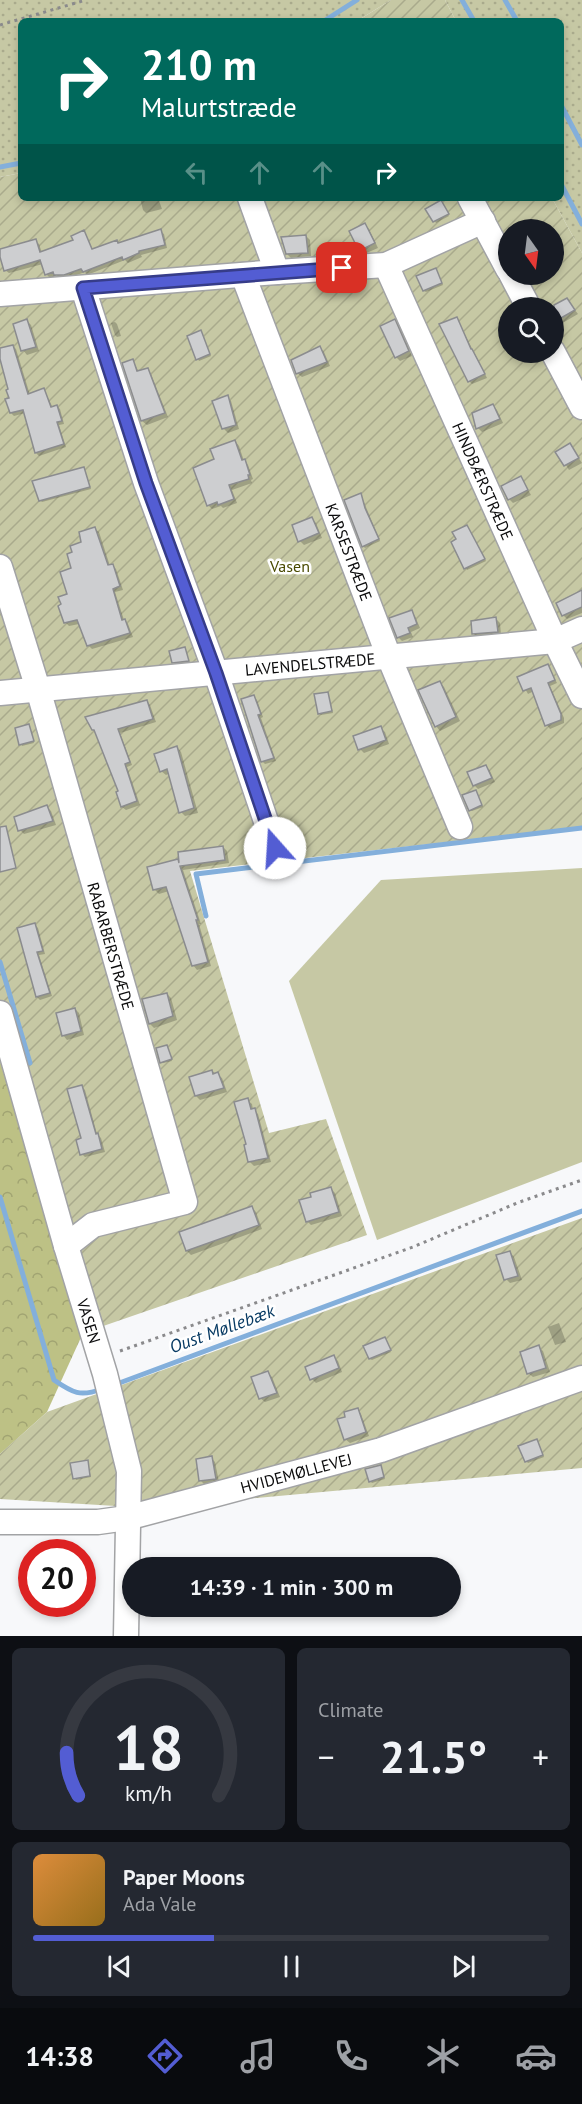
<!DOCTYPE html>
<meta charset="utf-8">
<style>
:root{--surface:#171b24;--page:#242831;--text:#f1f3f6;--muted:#9ea1a6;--line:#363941;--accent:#535dd3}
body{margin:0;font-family:"PT Sans",sans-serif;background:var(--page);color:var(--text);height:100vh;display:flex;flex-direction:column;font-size:22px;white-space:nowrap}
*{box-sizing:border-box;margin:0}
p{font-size:20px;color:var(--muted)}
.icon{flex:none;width:33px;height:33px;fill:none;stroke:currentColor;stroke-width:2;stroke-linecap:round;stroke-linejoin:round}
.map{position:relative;height:1636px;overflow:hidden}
.sheet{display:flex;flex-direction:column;gap:12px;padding:12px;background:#0d0f14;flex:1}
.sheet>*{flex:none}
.hud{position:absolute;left:18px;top:18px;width:546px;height:183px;border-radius:9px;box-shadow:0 3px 9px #0003;background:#00695c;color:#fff;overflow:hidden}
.needle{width:39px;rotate:166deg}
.tools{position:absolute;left:498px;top:219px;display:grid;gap:12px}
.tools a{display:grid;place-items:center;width:66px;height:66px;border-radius:50%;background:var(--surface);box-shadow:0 3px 9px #0003;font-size:30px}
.speed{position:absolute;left:18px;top:1539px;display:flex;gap:12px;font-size:30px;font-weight:700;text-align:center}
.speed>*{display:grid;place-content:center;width:78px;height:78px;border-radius:50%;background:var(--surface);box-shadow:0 3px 9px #0003;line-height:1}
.speed .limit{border:9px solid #d22;background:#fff;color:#111}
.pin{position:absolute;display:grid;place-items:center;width:51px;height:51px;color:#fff;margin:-26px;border-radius:12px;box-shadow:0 3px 9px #0006}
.me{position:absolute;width:66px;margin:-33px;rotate:341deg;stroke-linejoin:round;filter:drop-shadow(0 0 4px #0008)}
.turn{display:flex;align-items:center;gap:21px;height:126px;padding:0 24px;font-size:27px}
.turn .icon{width:78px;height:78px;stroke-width:2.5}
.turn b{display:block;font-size:42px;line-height:51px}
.lanes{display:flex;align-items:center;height:57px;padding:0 24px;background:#0003;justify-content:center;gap:30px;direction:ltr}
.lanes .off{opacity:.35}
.big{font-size:45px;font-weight:800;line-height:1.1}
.sheet .card{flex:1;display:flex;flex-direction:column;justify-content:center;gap:9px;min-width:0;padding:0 21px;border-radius:9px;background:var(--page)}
.sheet .dial{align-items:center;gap:0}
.dial svg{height:156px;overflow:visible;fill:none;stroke:var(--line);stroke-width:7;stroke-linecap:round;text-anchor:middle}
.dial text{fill:var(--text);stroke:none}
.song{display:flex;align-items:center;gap:18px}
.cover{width:72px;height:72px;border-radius:9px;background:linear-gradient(135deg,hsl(30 70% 55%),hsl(40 70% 35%))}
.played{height:6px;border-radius:3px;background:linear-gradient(90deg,var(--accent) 35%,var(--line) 35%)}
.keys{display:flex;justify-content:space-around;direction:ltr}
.heat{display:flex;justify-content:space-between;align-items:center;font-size:33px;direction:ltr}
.sheet .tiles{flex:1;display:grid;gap:12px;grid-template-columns:1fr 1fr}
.card:last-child{grid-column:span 2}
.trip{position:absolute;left:122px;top:1557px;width:339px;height:60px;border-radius:30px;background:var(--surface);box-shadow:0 3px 9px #0003;font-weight:800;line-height:60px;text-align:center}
.tabs{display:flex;height:96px;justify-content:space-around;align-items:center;background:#090b0e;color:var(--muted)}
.tabs .icon{width:42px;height:42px}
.tabs .active{color:var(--accent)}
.tabs b{font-size:27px;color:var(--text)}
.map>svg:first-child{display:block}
</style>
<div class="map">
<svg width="582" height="1636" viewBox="0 0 582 1636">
<defs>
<pattern id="grass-dots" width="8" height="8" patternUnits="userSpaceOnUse" patternTransform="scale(1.5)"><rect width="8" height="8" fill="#c6c8a4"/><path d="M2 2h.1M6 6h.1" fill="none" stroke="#a9aa8c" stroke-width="1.8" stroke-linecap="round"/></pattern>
<pattern id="forest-crowns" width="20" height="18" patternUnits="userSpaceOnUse" patternTransform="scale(1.5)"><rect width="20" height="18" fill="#bdc185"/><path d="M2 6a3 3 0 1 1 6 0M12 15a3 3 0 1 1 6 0" fill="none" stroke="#a1a472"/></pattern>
<pattern id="garden-furrows" width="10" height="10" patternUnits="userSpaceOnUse" patternTransform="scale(1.5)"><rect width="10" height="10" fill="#c6c8a4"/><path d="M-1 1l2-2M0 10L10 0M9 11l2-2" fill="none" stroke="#a9aa8c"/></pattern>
</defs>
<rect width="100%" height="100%" fill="#f7f8fa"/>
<g fill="url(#grass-dots)">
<polygon points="0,0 391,0 357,21 21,21 21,173 0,177"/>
<polygon points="445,0 582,0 582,253 552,198 561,198 561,21 456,21"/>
</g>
<polygon fill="url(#forest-crowns)" points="0,1061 83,1333 47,1412 0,1454"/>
<polygon fill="#c6c8a4" points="582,868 582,1162 377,1240 289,981 381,880"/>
<g fill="url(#garden-furrows)" fill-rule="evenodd">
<polygon points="391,0 445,0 456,21 357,21"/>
<path d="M21 173V198H552L582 253V827L190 871 269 1133 326 1119 367 1235 83 1333 0 1061V177ZM508 230H554V274H508ZM508 308H554V352H508Z"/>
<polygon points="582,1218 582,1468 149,1508 0,1499 0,1454 47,1412"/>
</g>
<g fill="#0003">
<polygon points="140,198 158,198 162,209 146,213 143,210"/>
<polygon points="442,203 449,216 436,223 427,209"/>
<polygon points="365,225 369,229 378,248 364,254 360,250"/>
<polygon points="160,231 164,234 167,248 141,255 142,257 128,263 125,260 87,275 85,272 68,278 59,278 57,275 50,278 46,274 43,264 9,273 5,270 0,251 35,241 39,244 42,253 75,241 84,232 93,250 119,244"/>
<polygon points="306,236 310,240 311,256 291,258 287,254"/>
<polygon points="437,271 443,285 426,292 424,291"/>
<polygon points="567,300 578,314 559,325 554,319 553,308"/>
<polygon points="457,319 487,378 472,384 469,381"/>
<polygon points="27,321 31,325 39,351 27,355 23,350"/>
<polygon points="394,321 399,325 412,356 400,361 396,357"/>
<polygon points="115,322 117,324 121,336 117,337 115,335 111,323"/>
<polygon points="201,332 211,356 199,361 198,359"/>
<polygon points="13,346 16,349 30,395 44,390 53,408 57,406 60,409 64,424 59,425 66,447 39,456 36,453 25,413 14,416 11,413 10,390 0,350"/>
<polygon points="320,348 324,352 330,366 302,377 297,373"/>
<polygon points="133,361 139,372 147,369 151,374 168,417 147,425 142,421 124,364"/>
<polygon points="227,397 231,401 239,429 228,433 224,429 214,402"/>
<polygon points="493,406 497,410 503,423 482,432 478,428"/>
<polygon points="235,441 239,446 244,461 248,465 253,479 251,480 252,483 232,490 237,503 223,508 221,506 212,509 208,505 216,460"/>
<polygon points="570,445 582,463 569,470 558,452"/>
<polygon points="84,468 91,489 42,502 40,500"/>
<polygon points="521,478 531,495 513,503 509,499"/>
<polygon points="361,495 380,541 365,548 363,546"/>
<polygon points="312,519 316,523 322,538 304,545 300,541"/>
<polygon points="467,526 486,561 467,570 458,540"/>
<polygon points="95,529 99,532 110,566 112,565 116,569 123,590 115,592 124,620 128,624 133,637 92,649 88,645 79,624 69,626 65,622 73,569 83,543"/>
<polygon points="582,596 582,613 567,619 563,615"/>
<polygon points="411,612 415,616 420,628 411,632 413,637 402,641 398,637"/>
<polygon points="496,619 500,623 501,635 478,638 474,634"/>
<polygon points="185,648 189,662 175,664 173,662"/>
<polygon points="548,666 557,683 550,686 564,718 564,723 550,729 547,725 534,691 528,694 519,678"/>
<polygon points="440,683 444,687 460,721 440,731 436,726"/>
<polygon points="328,693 333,713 321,715 319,713"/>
<polygon points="254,697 257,700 263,717 261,718 276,761 265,764 262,761"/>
<polygon points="147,701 150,705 156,722 120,733 132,765 127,767 140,805 126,810 122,807 118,793 120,792 97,733 93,730"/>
<polygon points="29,726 34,743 22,746 21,744"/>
<polygon points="380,728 385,732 389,744 364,753 360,749"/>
<polygon points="177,747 181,752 198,813 185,816 181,812 170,773 166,775 161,771"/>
<polygon points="486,766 490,771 495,782 478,789 474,785"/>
<polygon points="476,791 483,807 472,811 470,810"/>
<polygon points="47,807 51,811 56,825 24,834 20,830"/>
<polygon points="223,847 227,851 229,863 183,870 201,924 199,924 211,966 197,970 193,965 169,891 159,894 155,890 178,860 181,864"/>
<polygon points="34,924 38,928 45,954 39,955 52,996 40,1000 37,997"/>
<polygon points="167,994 171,998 177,1020 154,1028 150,1024 144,1000"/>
<polygon points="75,1009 79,1013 84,1035 67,1040 63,1035"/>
<polygon points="167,1046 172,1061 163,1063 161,1062"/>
<polygon points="212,1071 222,1078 227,1092 200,1100 196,1096 191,1078"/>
<polygon points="81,1086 85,1090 97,1134 101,1138 105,1152 85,1157 82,1154"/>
<polygon points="247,1100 252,1104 253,1110 258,1114 271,1162 254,1166 249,1161"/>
<polygon points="331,1189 335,1193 342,1216 311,1225 307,1221 313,1198"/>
<polygon points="252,1208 256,1212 262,1229 191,1255 187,1251"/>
<polygon points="510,1252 514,1257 522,1280 510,1283 506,1279"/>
<polygon points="559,1323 566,1342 555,1345 548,1327"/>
<polygon points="385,1338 391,1352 372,1360 370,1359"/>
<polygon points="538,1347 543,1351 550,1372 533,1377 528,1373"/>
<polygon points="333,1356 338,1361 342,1372 316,1383 312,1379"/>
<polygon points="268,1373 272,1377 280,1397 265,1402 260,1398"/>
<polygon points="357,1409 361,1414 369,1436 350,1443 345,1439 347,1418"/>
<polygon points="538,1442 544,1457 528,1463 526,1461"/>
<polygon points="211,1458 215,1462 219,1482 205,1485 201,1481"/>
<polygon points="87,1461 91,1477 76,1480 75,1478"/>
<polygon points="380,1467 385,1479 372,1483 370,1481"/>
</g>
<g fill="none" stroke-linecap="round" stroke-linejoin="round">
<g stroke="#83afdb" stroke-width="5">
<polyline points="462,0 474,21"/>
<polyline points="505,0 517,21"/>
<polyline points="324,21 357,0"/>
<polyline points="561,105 582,145"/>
<polyline points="0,167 21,163"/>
<polyline points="561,184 582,224"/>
<polyline points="206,916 196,874 582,828"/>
<polyline points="0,962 30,1063"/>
<path d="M0 1197 54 1380C73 1393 80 1397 102 1389"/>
<polyline points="114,1385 582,1211"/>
</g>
</g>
<g fill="#cdced0" stroke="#8b8c8e" stroke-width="1.5">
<polygon points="441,200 449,214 433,222 425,209"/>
<polygon points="365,223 375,243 359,251 349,231"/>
<polygon points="161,229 165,245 139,251 139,253 123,260 122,257 83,272 81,269 64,275 54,275 53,272 45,275 40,260 4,271 0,257 0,249 36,239 40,252 73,240 71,236 84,230 92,249 117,240 118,243"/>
<polygon points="306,235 308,253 286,254 281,237"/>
<polygon points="436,268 442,283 423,291 416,276"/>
<polygon points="567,298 575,310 554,322 554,305"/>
<polygon points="457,317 471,349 472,349 485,374 468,382 439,324"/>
<polygon points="27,319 36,347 21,351 13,324"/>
<polygon points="395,319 409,351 395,358 380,326"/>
<polygon points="201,330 210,354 196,360 187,336"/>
<polygon points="13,345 28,394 44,388 51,407 57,405 62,421 57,422 64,444 35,453 23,410 10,413 5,399 9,398 6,390 8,389 0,359 0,348"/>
<polygon points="320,346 327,362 296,374 291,360"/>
<polygon points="133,359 137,371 148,368 165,413 141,421 122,363"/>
<polygon points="228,395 236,425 222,429 212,401"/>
<polygon points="493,404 500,419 476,429 472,413"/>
<polygon points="235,440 242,460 245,459 250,475 248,475 249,479 229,485 234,499 218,505 217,502 207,506 193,468 214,459 210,449"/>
<polygon points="570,443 579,458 564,466 555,452"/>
<polygon points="84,467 90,487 39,501 32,481"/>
<polygon points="521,476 528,490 508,500 501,486"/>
<polygon points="361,493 365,508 379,539 362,547 344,500"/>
<polygon points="312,517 319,533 298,542 292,525"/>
<polygon points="467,525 485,559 464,569 451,542 456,539 452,532"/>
<polygon points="95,527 108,565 113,564 120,586 113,589 122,620 125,619 130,633 87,646 77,620 64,623 58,606 61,604 58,597 67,594 60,572 71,568 67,554 72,552 70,546 81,542 79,532"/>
<polygon points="582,590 582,607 562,616 556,603"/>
<polygon points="412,610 417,624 408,628 410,633 397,638 389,618"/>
<polygon points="496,617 498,632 472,634 471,621"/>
<polygon points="185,647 189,661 172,663 169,651"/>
<polygon points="548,664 555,680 548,683 561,714 561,720 545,726 531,688 523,691 517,677"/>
<polygon points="440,681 456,717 435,727 418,690"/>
<polygon points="328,692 332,711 318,714 314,694"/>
<polygon points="254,695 261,714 258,715 274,758 261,762 241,699"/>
<polygon points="147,700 153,719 118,729 130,762 125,764 137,801 121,807 116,792 118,791 94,730 92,730 85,717"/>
<polygon points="29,724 34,741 19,745 15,728"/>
<polygon points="381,726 386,740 358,750 353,736"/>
<polygon points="177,746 194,808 179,813 167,769 160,772 154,754"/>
<polygon points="486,765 492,778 473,786 467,772"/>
<polygon points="476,790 482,805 469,811 462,795"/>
<polygon points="47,805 53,821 18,831 14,817"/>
<polygon points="6,826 16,868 0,872 0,827"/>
<polygon points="223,846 225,860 180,866 198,920 196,920 208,962 192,966 166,887 153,890 147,867 178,859 179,863 178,852"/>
<polygon points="35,923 43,951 37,952 50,993 36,997 17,928"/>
<polygon points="167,993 173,1016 149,1024 142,999"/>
<polygon points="75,1008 81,1031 62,1036 56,1013"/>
<polygon points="167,1045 172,1059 160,1063 156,1048"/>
<polygon points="212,1070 213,1074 218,1072 224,1088 195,1096 189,1077"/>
<polygon points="82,1085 96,1134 98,1133 102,1149 80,1155 76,1140 81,1138 67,1089"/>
<polygon points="248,1098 251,1109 255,1108 268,1158 248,1162 244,1145 246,1144 234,1102"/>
<polygon points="331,1187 339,1212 306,1222 299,1200 311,1197 310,1193"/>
<polygon points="252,1206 259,1225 186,1251 179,1232"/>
<polygon points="510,1251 518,1276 504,1280 496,1255"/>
<polygon points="385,1337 391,1350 369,1359 363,1346"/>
<polygon points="539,1345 546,1368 527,1374 520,1352"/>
<polygon points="334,1355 339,1368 310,1380 305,1367"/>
<polygon points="268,1371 277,1393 259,1399 251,1377"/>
<polygon points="358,1408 366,1432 344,1440 337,1419 345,1417 344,1412"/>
<polygon points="537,1439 543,1455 525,1462 518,1446"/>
<polygon points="212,1456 216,1479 199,1481 196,1459"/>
<polygon points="88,1460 90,1476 73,1479 70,1463"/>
<polygon points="381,1465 384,1477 369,1482 365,1469"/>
</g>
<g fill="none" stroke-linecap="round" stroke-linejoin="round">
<g stroke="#a2a3a5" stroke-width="27">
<g id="minor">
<polyline points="250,198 277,272"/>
<polyline points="470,198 508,269"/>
<polyline points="386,265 555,641 582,696"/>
<polyline points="511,274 529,308"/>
<polyline points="243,275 389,657 460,827"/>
<polyline points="83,288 146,483 216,673 275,848"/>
<polyline points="0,294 277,272 386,265 483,221"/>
<polyline points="553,352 582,407"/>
<polyline points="0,567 38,689 185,1202 93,1225 66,1246"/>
<polyline points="0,693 555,641 582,629"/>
<polyline points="0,1013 66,1246 105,1374 129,1471 126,1636"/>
<polyline points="0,1522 98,1522 127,1518 381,1450 582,1378"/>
</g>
</g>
<g stroke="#8a8a8c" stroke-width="3" stroke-dasharray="3 4.5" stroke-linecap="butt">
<polyline points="0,25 86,0"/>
<polyline points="120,1351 413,1247 517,1203 582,1180"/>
</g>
<use href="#minor" stroke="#fff" stroke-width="24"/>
</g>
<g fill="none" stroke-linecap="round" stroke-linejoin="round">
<g stroke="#363c89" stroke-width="15">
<polyline id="route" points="275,848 216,673 146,483 83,288 342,268"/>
</g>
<use href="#route" stroke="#535dd3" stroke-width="10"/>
</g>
<g text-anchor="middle" stroke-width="5" stroke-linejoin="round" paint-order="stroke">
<g font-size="16" fill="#0b0b0c" stroke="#fff">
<text transform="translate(483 481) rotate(66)" y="6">HINDBÆRSTRÆDE</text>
<text transform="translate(349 552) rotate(69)" y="6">KARSESTRÆDE</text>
<text transform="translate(310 664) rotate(-5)" y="6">LAVENDELSTRÆDE</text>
<text transform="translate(111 946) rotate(74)" y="6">RABARBERSTRÆDE</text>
<text transform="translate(89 1321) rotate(73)" y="6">VASEN</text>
<text transform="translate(296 1473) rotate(-15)" y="6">HVIDEMØLLEVEJ</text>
</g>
<g font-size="16" fill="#494a00" stroke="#fff">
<text x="290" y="572">Vasen</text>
</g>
<g font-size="18" font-style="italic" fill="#073a63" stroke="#fff">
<text transform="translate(222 1329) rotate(-20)" y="6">Oust Møllebæk</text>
</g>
</g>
</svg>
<div class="tools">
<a><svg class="needle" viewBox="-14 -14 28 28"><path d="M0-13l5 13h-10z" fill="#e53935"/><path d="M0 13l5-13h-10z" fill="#9ea1a6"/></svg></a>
<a><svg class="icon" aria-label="search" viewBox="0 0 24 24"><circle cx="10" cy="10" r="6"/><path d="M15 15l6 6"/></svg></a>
</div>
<div class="speed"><div class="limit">20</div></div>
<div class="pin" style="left:342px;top:268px;background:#d93025"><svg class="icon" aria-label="arrive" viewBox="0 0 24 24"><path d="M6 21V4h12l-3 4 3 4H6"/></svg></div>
<svg class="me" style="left:275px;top:848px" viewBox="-20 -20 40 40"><circle r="19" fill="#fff"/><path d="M0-13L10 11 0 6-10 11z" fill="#535dd3"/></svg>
<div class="trip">14:39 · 1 min · 300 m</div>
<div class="hud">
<div class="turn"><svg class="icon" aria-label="right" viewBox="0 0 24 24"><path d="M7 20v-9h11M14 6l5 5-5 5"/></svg><div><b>210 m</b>Malurtstræde</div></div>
<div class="lanes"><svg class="icon off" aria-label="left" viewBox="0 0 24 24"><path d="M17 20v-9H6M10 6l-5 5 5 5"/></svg><svg class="icon off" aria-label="ahead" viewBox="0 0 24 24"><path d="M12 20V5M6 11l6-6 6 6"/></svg><svg class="icon off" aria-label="ahead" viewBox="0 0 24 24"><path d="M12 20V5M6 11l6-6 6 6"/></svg><svg class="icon" aria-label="right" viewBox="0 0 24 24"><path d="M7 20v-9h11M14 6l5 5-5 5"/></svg></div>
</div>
</div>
<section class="sheet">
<div class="tiles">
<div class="card dial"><svg viewBox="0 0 100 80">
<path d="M14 69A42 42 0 1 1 86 69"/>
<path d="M14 69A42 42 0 0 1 8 47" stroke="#535dd3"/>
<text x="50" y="56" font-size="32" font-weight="700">18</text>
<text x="50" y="72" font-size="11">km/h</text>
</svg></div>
<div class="card"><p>Climate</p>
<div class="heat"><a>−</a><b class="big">21.5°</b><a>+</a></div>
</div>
<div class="card">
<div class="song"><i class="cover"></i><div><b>Paper Moons</b><p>Ada Vale</p></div></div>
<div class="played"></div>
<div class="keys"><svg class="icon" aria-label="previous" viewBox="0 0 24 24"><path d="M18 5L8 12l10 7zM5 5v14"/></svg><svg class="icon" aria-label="pause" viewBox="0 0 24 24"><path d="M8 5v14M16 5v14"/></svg><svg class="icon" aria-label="next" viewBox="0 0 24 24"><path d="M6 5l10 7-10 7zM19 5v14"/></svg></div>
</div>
</div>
</section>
<nav class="tabs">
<b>14:38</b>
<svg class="icon active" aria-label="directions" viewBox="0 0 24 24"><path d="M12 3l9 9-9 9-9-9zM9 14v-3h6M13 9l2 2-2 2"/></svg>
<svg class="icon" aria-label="music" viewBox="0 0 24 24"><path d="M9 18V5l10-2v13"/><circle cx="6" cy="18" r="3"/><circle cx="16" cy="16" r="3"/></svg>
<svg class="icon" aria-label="phone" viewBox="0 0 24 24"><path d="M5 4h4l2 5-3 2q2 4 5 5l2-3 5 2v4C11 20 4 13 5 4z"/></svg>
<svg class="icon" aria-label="climate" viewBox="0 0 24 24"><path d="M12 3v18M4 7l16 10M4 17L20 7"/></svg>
<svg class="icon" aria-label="car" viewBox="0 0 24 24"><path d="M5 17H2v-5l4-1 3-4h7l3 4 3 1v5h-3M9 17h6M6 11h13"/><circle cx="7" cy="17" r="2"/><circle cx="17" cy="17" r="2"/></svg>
</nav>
